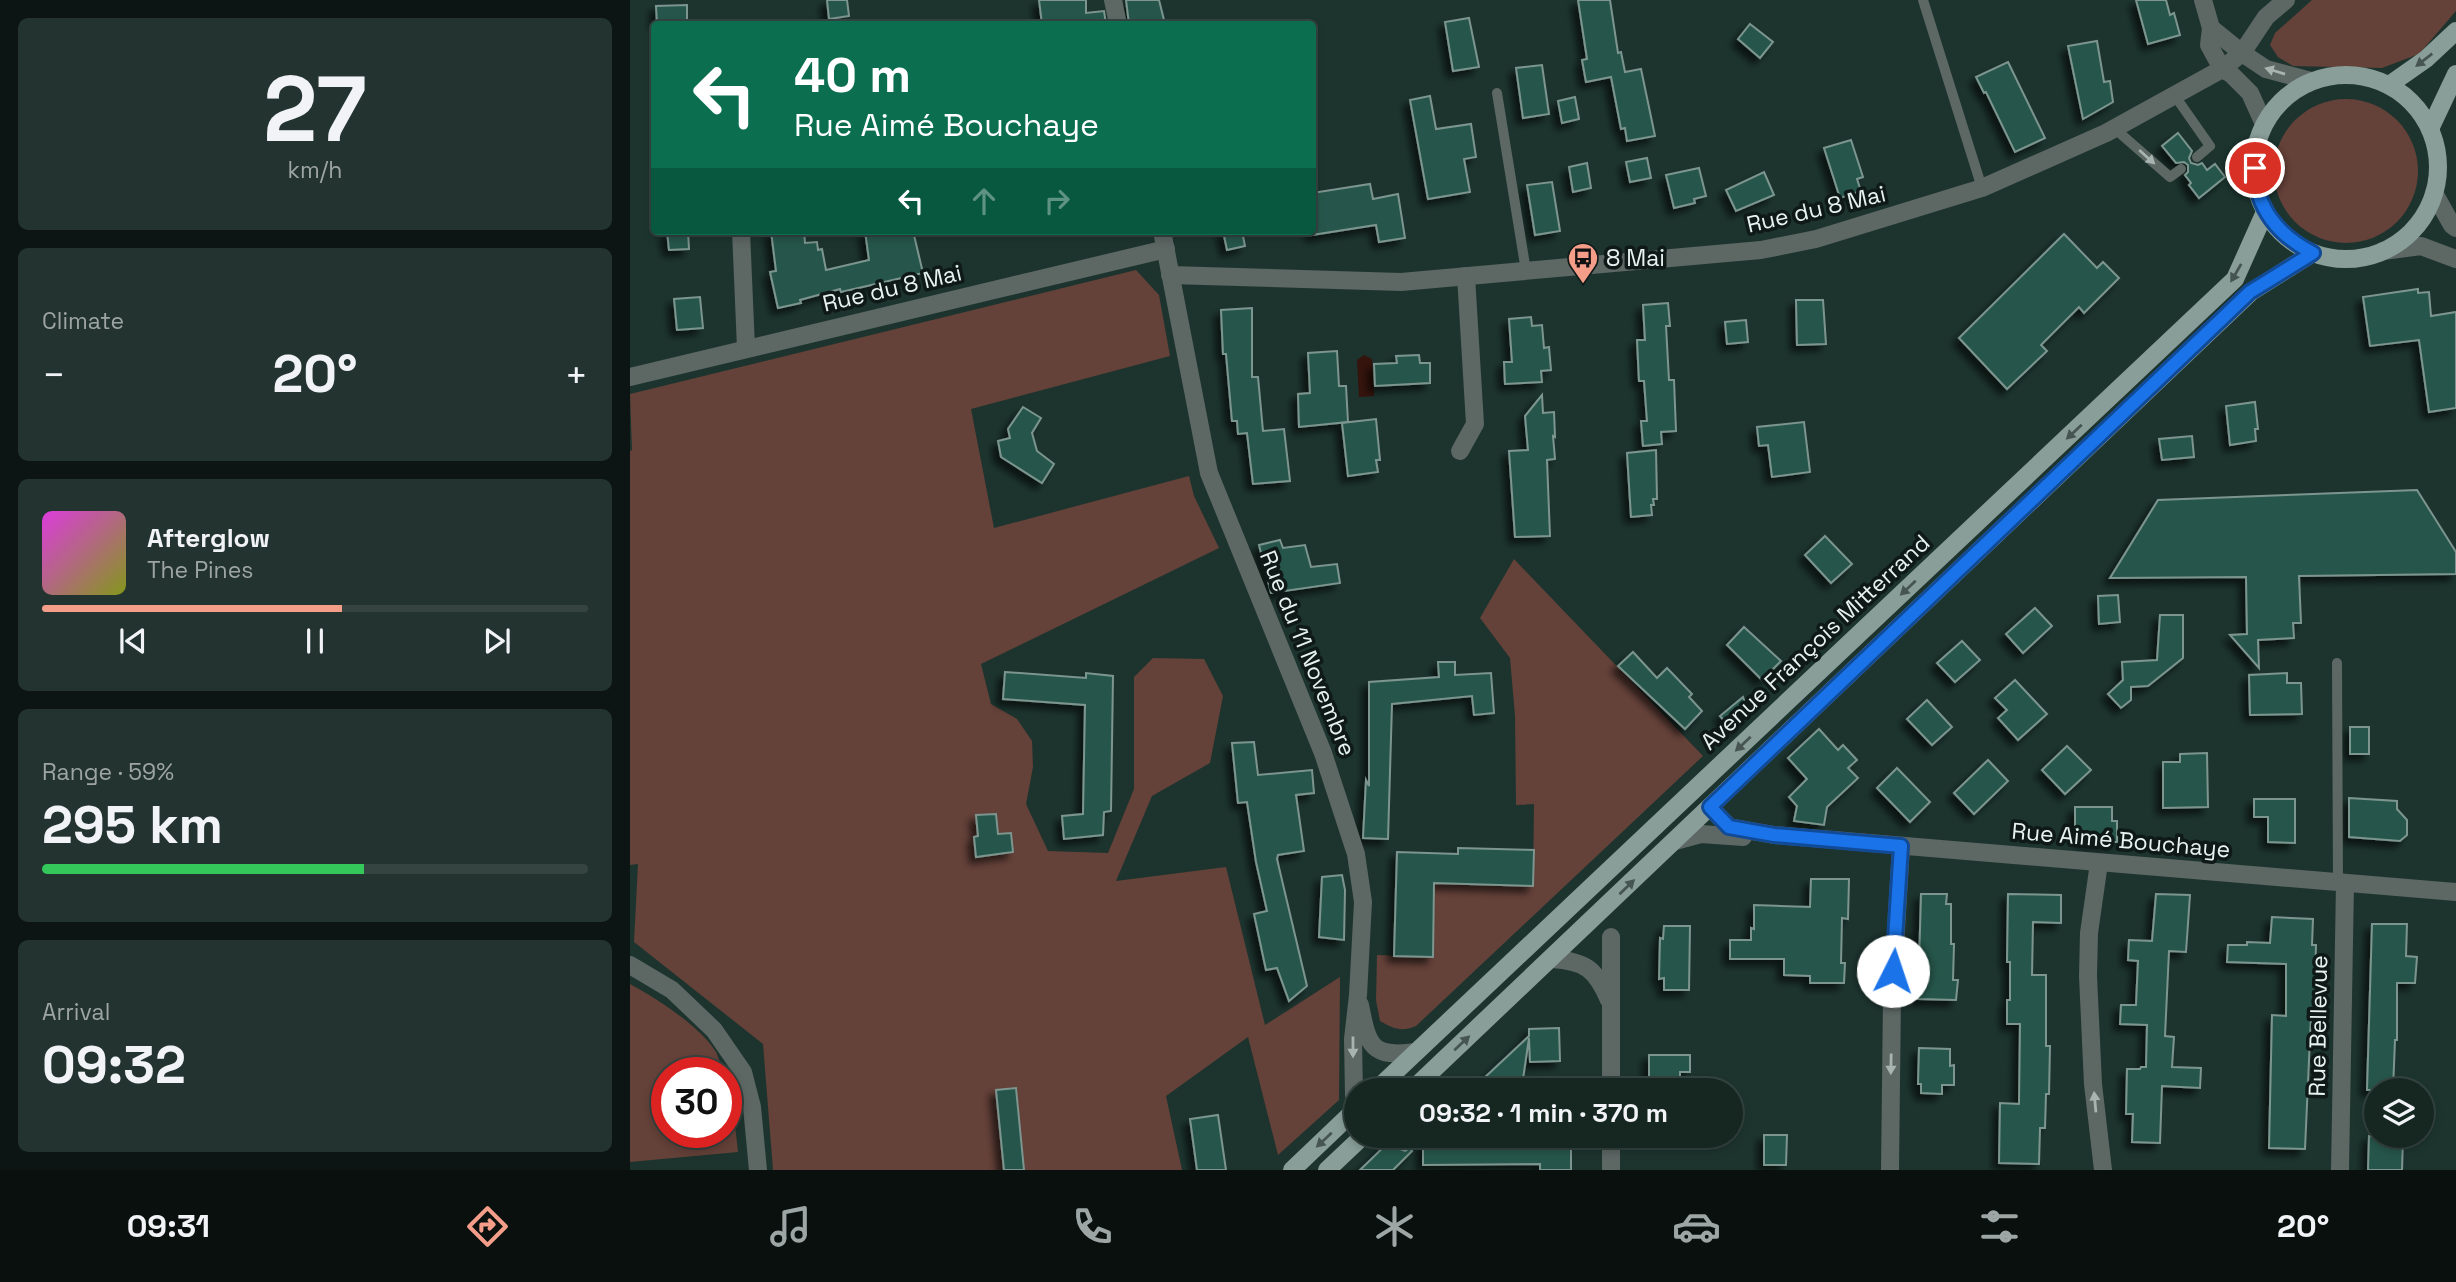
<!DOCTYPE html>
<meta charset="utf-8">
<style>
:root{--surface:#162722;--page:#23332f;--text:#f1f3f6;--muted:#9ea5a5;--line:#354440;--accent:#f49e8a}
body{margin:0;font-family:"Space Grotesk",sans-serif;background:var(--page);color:var(--text);height:100vh;display:flex;flex-direction:column;font-size:26px;white-space:nowrap}
*{box-sizing:border-box;margin:0}
p{font-size:23px;color:var(--muted)}
.icon{flex:none;width:38px;height:38px;fill:none;stroke:currentColor;stroke-width:2;stroke-linecap:round;stroke-linejoin:round}
.map{position:relative;flex:1;overflow:hidden}
.details{display:flex;flex-direction:column;gap:18px;padding:18px;background:#0c1513;width:630px}
.details>*{flex:none}
.hud{position:absolute;left:21px;top:21px;width:665px;height:214px;border-radius:7px;box-shadow:0 4px 10px #0003,0 0 0 2px var(--line);background:#0b6e4f;color:#fff;overflow:hidden}
.fabs{position:absolute;left:1734px;top:1078px;display:grid;gap:14px}
.fabs a{display:grid;place-items:center;width:70px;height:70px;border-radius:50%;background:var(--surface);box-shadow:0 4px 10px #0003,0 0 0 2px var(--line);font-size:35px}
.speed{position:absolute;left:21px;top:1057px;display:flex;gap:14px;font-size:35px;font-weight:700;text-align:center}
.speed>*{display:grid;place-content:center;width:91px;height:91px;border-radius:50%;background:var(--surface);box-shadow:0 4px 10px #0003,0 0 0 2px var(--line);line-height:1}
.speed .limit{border:10px solid #d22;background:#fff;color:#111}
.pin{position:absolute;display:grid;place-items:center;width:60px;height:60px;color:#fff;margin:-30px;border:4px solid #fff;border-radius:50%;box-shadow:0 2px 7px #0007}
.me{position:absolute;width:77px;margin:-38px;rotate:4deg;stroke-linejoin:round;filter:drop-shadow(0 0 5px #0008)}
.turn{display:flex;align-items:center;gap:24px;height:147px;padding:0 28px;font-size:32px}
.turn .icon{width:91px;height:91px;stroke-width:2.5}
.turn b{display:block;font-size:49px;line-height:60px}
.lanes{display:flex;align-items:center;height:66px;padding:0 28px;background:#0003;justify-content:center;gap:35px;direction:ltr}
.lanes .off{opacity:.35}
.big{font-size:52px;font-weight:600;line-height:1.1}
.details .tile{flex:1;display:flex;flex-direction:column;justify-content:center;gap:10px;min-width:0;padding:0 24px;border-radius:10px;background:var(--page)}
.details .dial{align-items:center;gap:0}
.dial b{font-size:91px;line-height:1}
.song{display:flex;align-items:center;gap:21px}
.cover{width:84px;height:84px;border-radius:10px;background:linear-gradient(135deg,hsl(300 70% 55%),hsl(70 70% 35%))}
.played{height:7px;border-radius:4px;background:linear-gradient(90deg,var(--accent) 55%,var(--line) 55%)}
.keys{display:flex;justify-content:space-around;direction:ltr}
.heat{display:flex;justify-content:space-between;align-items:center;font-size:38px;direction:ltr}
.charge{height:10px;border-radius:5px;background:linear-gradient(90deg,#34c759 59%,var(--line) 0)}
.trip{position:absolute;left:714px;top:1078px;width:399px;height:70px;border-radius:35px;background:var(--surface);box-shadow:0 4px 10px #0003,0 0 0 2px var(--line);font-weight:600;line-height:70px;text-align:center}
.tab-bar{display:flex;height:112px;justify-content:space-around;align-items:center;background:#09100e;color:var(--muted)}
.tab-bar .icon{width:49px;height:49px}
.tab-bar .current{color:var(--accent)}
.tab-bar b{font-size:32px;color:var(--text)}
main{display:flex;flex:1;min-height:0}
.map>svg:first-child{display:block}
</style>
<main>
<section class="details">
<div class="tile dial"><b>27</b><p>km/h</p></div>
<div class="tile"><p>Climate</p>
<div class="heat"><a>−</a><b class="big">20°</b><a>+</a></div>
</div>
<div class="tile">
<div class="song"><i class="cover"></i><div><b>Afterglow</b><p>The Pines</p></div></div>
<div class="played"></div>
<div class="keys"><svg class="icon" aria-label="previous" viewBox="0 0 24 24"><path d="M18 5L8 12l10 7zM5 5v14"/></svg><svg class="icon" aria-label="pause" viewBox="0 0 24 24"><path d="M8 5v14M16 5v14"/></svg><svg class="icon" aria-label="next" viewBox="0 0 24 24"><path d="M6 5l10 7-10 7zM19 5v14"/></svg></div>
</div>
<div class="tile"><p>Range · 59%</p><b class="big">295 km</b><div class="charge"></div></div>
<div class="tile"><p>Arrival</p><b class="big">09:32</b></div>
</section>
<div class="map">
<svg width="1826" height="1170" viewBox="0 0 1826 1170">
<defs>
<filter id="shadow"><feDropShadow dx="-6" dy="6" stdDeviation="3.5" flood-color="#0009"/></filter>
</defs>
<rect width="100%" height="100%" fill="#1d342e"/>
<g fill="#644139">
<polygon points="1682,0 1826,0 1826,11 1789,54 1752,68 1663,66 1648,57 1640,45 1645,33"/>
<circle cx="1716" cy="171" r="72"/>
<polygon points="506,270 529,295 540,356 341,409 364,528 559,476 564,496 589,548 351,664 361,704 387,719 402,741 403,767 396,804 418,851 478,853 504,789 504,677 523,658 574,659 593,696 580,763 522,796 486,881 596,867 635,1025 710,977 709,1100 648,1155 618,1037 536,1096 552,1170 143,1170 133,1044 4,942 8,864 0,865 0,451 2,450 0,394"/>
<path d="M884 559 1073 756 786 1026C771 1032 764 1029 750 1021L746 1000 747 955 802 957 804 883 903 886 904 804 886 805 885 716 880 658 850 618Z"/>
<path d="M0 984C26 998 70 1026 86 1052 89 1059 91 1066 94 1073H37V1132H96V1078L101 1088 108 1152 0 1162Z"/>
</g>
<polygon fill="#35140d" points="734,355 742,359 744,396 729,397 727,360"/>
<g fill="#26564b" stroke="#7c958e" stroke-width="2" filter="url(#shadow)">
<polygon points="197,0 217,0 219,16 199,19"/>
<polygon points="409,0 456,0 456,13 474,11 476,24 412,24"/>
<polygon points="496,0 529,0 535,24 499,24"/>
<polygon points="948,0 980,0 988,53 991,52 995,72 1011,69 1025,136 997,141 995,128 991,129 981,77 956,82 952,60 957,59"/>
<polygon points="1506,0 1536,0 1540,15 1544,13 1550,35 1518,44"/>
<polygon points="57,5 57,24 27,24 26,6"/>
<polygon points="839,18 849,67 823,71 815,22"/>
<polygon points="1120,24 1143,42 1130,58 1108,39"/>
<polygon points="1467,41 1474,82 1480,81 1483,102 1453,119 1438,46"/>
<polygon points="1378,62 1415,138 1385,152 1356,92 1354,93 1346,77"/>
<polygon points="912,65 919,114 893,118 886,68"/>
<polygon points="800,96 806,129 841,124 846,157 834,159 840,192 798,199 780,100"/>
<polygon points="945,97 949,119 932,123 928,101"/>
<polygon points="1548,133 1562,151 1559,158 1561,163 1568,165 1572,163 1577,170 1585,164 1595,177 1569,198 1559,185 1561,183 1555,175 1558,172 1558,165 1554,162 1546,163 1532,146"/>
<polygon points="1221,140 1233,177 1227,179 1231,191 1210,198 1194,148"/>
<polygon points="1017,158 1021,178 1000,182 996,162"/>
<polygon points="957,163 961,188 943,192 939,167"/>
<polygon points="1069,168 1076,196 1064,199 1065,203 1044,208 1036,175"/>
<polygon points="1134,172 1144,195 1106,211 1096,190"/>
<polygon points="922,182 930,231 905,235 897,185"/>
<polygon points="740,184 743,199 768,194 775,238 749,242 746,225 682,235 682,193"/>
<polygon points="37,231 58,231 59,249 39,250"/>
<polygon points="141,231 174,231 175,243 187,242 188,250 192,249 196,270 239,260 235,231 283,231 293,273 211,292 210,289 170,300 171,303 148,308 140,272 146,271"/>
<polygon points="593,231 612,231 615,246 597,250"/>
<polygon points="1434,234 1467,268 1473,262 1489,278 1454,313 1449,307 1411,345 1417,351 1377,389 1329,338"/>
<polygon points="1788,289 1788,293 1799,292 1801,316 1826,312 1826,408 1799,412 1789,340 1740,346 1733,297"/>
<polygon points="70,297 73,328 47,330 44,299"/>
<polygon points="1166,300 1193,300 1196,344 1167,345"/>
<polygon points="1038,303 1040,326 1036,326 1039,380 1044,380 1046,431 1031,432 1032,444 1013,446 1011,421 1017,421 1014,381 1009,381 1007,340 1015,340 1013,305"/>
<polygon points="622,308 622,377 628,377 633,431 654,429 660,481 623,484 617,433 608,434 607,421 602,421 596,354 593,354 591,310"/>
<polygon points="901,317 902,326 912,325 914,348 919,347 921,370 911,371 912,382 875,384 874,362 882,362 879,319"/>
<polygon points="1116,320 1118,342 1097,344 1095,322"/>
<polygon points="707,351 709,386 716,386 718,422 669,427 668,394 680,393 678,353"/>
<polygon points="789,355 790,363 800,363 800,383 745,386 744,364 767,363 766,356"/>
<polygon points="912,395 913,413 924,412 925,437 923,436 925,459 917,460 920,536 885,537 879,451 898,450 895,416"/>
<polygon points="1625,402 1628,429 1625,429 1626,441 1600,445 1596,406"/>
<polygon points="393,407 411,418 402,433 407,451 424,464 412,483 371,457 368,441 380,438 378,429"/>
<polygon points="746,419 750,460 746,460 748,472 718,476 712,423"/>
<polygon points="1174,422 1180,472 1142,477 1138,445 1129,446 1127,427"/>
<polygon points="1562,436 1564,457 1532,460 1529,439"/>
<polygon points="1026,450 1027,499 1023,499 1024,505 1021,505 1022,515 1001,517 997,453"/>
<polygon points="1787,490 1826,552 1826,574 1669,576 1671,623 1663,623 1664,638 1628,640 1629,668 1600,635 1617,634 1616,577 1480,578 1528,500"/>
<polygon points="1195,536 1222,564 1201,583 1175,555"/>
<polygon points="650,540 653,548 675,545 681,567 707,564 710,583 641,593 629,545"/>
<polygon points="1488,595 1490,622 1469,624 1468,596"/>
<polygon points="1405,608 1422,626 1393,653 1376,634"/>
<polygon points="1530,615 1553,615 1553,658 1518,686 1501,687 1501,700 1491,708 1478,694 1493,680 1492,662 1527,660"/>
<polygon points="1114,627 1151,661 1132,680 1097,645"/>
<polygon points="1332,641 1350,660 1325,682 1307,663"/>
<polygon points="1003,652 1027,678 1037,668 1062,694 1059,697 1072,711 1055,729 988,666"/>
<polygon points="808,662 825,662 825,675 861,673 864,713 844,715 842,696 762,704 758,839 733,838 736,780 739,786 739,682 809,677"/>
<polygon points="375,672 456,678 456,673 483,676 481,811 474,812 473,835 434,839 432,816 453,814 455,705 373,699"/>
<polygon points="1657,673 1657,683 1671,683 1672,714 1620,715 1619,675"/>
<polygon points="1385,680 1417,714 1388,740 1368,718 1377,710 1365,698"/>
<polygon points="1113,697 1119,715 1103,731 1090,716"/>
<polygon points="1297,700 1322,727 1302,745 1277,719"/>
<rect x="1720" y="727" width="19" height="27"/>
<polygon points="1189,729 1208,750 1213,745 1227,760 1218,768 1228,778 1197,807 1194,825 1164,821 1167,806 1159,797 1177,779 1158,758"/>
<polygon points="624,742 628,775 682,770 684,793 666,795 674,851 648,855 647,859 677,986 659,1001 647,968 636,970 624,914 637,911 626,862 617,802 608,803 602,743"/>
<polygon points="1437,746 1461,770 1435,794 1412,770"/>
<polygon points="1577,753 1578,807 1533,808 1533,762 1550,762 1550,754"/>
<polygon points="1358,760 1378,781 1344,814 1324,793"/>
<polygon points="1267,768 1300,802 1280,822 1247,788"/>
<polygon points="1719,798 1767,801 1767,809 1777,820 1777,835 1770,841 1719,837"/>
<polygon points="1624,799 1665,799 1665,843 1638,842 1638,817 1624,817"/>
<polygon points="1445,807 1482,807 1482,821 1487,821 1487,842 1453,842 1453,831 1445,831"/>
<polygon points="366,814 368,834 381,833 383,852 346,857 344,837 348,836 346,815"/>
<polygon points="828,848 904,850 903,886 804,883 803,957 764,956 767,852 828,854"/>
<polygon points="712,875 715,890 714,940 689,937 692,877"/>
<polygon points="1181,879 1219,879 1218,919 1212,918 1211,963 1215,963 1214,983 1180,983 1180,976 1154,975 1154,959 1100,959 1100,940 1121,940 1121,928 1124,929 1124,905 1180,907"/>
<polygon points="1291,894 1317,894 1316,904 1321,904 1321,944 1324,944 1323,980 1328,980 1326,1000 1288,999"/>
<polygon points="1378,894 1431,895 1431,923 1403,922 1402,975 1416,975 1416,1046 1420,1046 1419,1094 1416,1094 1415,1128 1410,1128 1409,1164 1369,1163 1370,1103 1389,1104 1390,1024 1377,1024 1377,1000 1380,1000 1380,962 1377,962"/>
<polygon points="1526,894 1560,895 1556,952 1539,951 1535,1036 1544,1037 1542,1067 1571,1068 1570,1088 1532,1086 1530,1143 1502,1142 1503,1114 1496,1114 1497,1069 1510,1069 1511,1067 1516,1067 1517,1025 1490,1024 1491,1005 1506,1005 1508,961 1498,960 1499,940 1522,941"/>
<polygon points="1642,917 1683,919 1682,945 1686,945 1684,1016 1681,1016 1675,1149 1639,1148 1642,1015 1656,1016 1656,964 1597,962 1598,945 1617,945 1617,942 1640,943"/>
<polygon points="1742,924 1777,924 1776,956 1787,957 1785,983 1767,983 1767,1040 1765,1040 1763,1090 1737,1090"/>
<polygon points="1034,926 1060,926 1059,990 1034,990 1034,978 1029,979 1030,938 1033,939"/>
<polygon points="929,1028 930,1061 900,1062 899,1038 893,1079 852,1080 899,1036 899,1029"/>
<polygon points="1289,1048 1320,1049 1320,1066 1324,1065 1324,1085 1312,1085 1312,1094 1291,1093 1291,1084 1288,1084"/>
<polygon points="1019,1055 1060,1055 1060,1072 1050,1072 1050,1090 1019,1090"/>
<polygon points="386,1088 394,1170 374,1170 366,1090"/>
<polygon points="588,1115 596,1170 567,1170 560,1119"/>
<polygon points="1134,1135 1157,1135 1156,1165 1134,1165"/>
<polygon points="765,1136 769,1137 766,1144 770,1149 775,1151 780,1148 782,1151 763,1170 730,1170"/>
<polygon points="941,1136 941,1170 910,1170 910,1164 793,1165 793,1142 820,1141 820,1146 866,1145 866,1140 874,1140 874,1137"/>
<polygon points="1739,1136 1773,1138 1772,1170 1738,1170"/>
</g>
<g fill="none" stroke-linecap="round" stroke-linejoin="round">
<g stroke="#5d6764" stroke-width="10">
<polyline points="1293,0 1352,188"/>
<polyline points="867,93 896,271"/>
<polyline points="1545,96 1580,146 1567,157"/>
<polyline points="1484,128 1540,177 1551,169"/>
<polyline points="1707,663 1708,883"/>
<polyline points="774,1143 778,1136"/>
</g>
<g stroke="#5d6764" stroke-width="18">
<polyline points="483,0 488,24"/>
<polyline points="1573,0 1581,28 1612,53 1636,69 1681,81"/>
<polyline points="1581,28 1579,45 1592,69 1601,74 1620,93 1634,124"/>
<polyline points="1804,193 1822,225 1826,228"/>
<polyline points="111,231 116,348"/>
<polyline points="532,231 579,473 693,753 726,854 733,902 728,995 723,1039 724,1095 726,1099"/>
<polyline points="1753,251 1791,246 1826,259"/>
<polyline points="540,275 771,282 1131,250 1186,239 1352,188 1476,133 1592,69 1612,53 1636,17 1656,0"/>
<polyline points="0,377 536,249"/>
<polyline points="830,451 845,424 836,276"/>
<polyline points="1080,807 1099,827 1144,835 1826,892"/>
<polyline points="1045,841 1071,834 1113,837"/>
<polyline points="1469,863 1459,933 1458,976 1463,1084 1473,1170"/>
<path d="M922 959C955 961 966 969 979 1000"/>
<path d="M730 1005C738 1047 742 1058 786 1052"/>
<polyline points="981,1090 981,937"/>
<polyline points="981,1136 981,1170"/>
<polyline points="1260,1170 1262,996 1271,846"/>
<polyline points="1710,1170 1715,884"/>
</g>
<polyline stroke="#5d6764" stroke-width="18" points="0,965 42,990 84,1030 113,1072 122,1107 128,1170"/>
<g stroke="#899e98" stroke-width="18">
<circle cx="1716" cy="167" r="92"/>
<polyline points="1759,85 1796,59 1826,31"/>
<polyline points="1800,129 1826,74"/>
<polyline points="746,1090 1605,279 1635,212"/>
<polyline points="782,1090 1621,292 1683,253"/>
<polyline points="662,1170 726,1109"/>
<polyline points="697,1170 733,1136"/>
</g>
</g>
<defs><path id="oneway-solid" d="M-6-.8H1V-3.2L6.5 0L1 3.2V.8H-6Z" transform="scale(1.75)"/></defs>
<g fill="#465551">
<use href="#oneway-solid" transform="translate(1794 60) rotate(142)"/>
<use href="#oneway-solid" transform="translate(1606 273) rotate(120)"/>
<use href="#oneway-solid" transform="translate(1444 432) rotate(137)"/>
<use href="#oneway-solid" transform="translate(1278 588) rotate(137)"/>
<use href="#oneway-solid" transform="translate(1113 744) rotate(137)"/>
<use href="#oneway-solid" transform="translate(997 887) rotate(-44)"/>
<use href="#oneway-solid" transform="translate(832 1043) rotate(-43)"/>
<use href="#oneway-solid" transform="translate(694 1140) rotate(137)"/>
</g>
<g fill="#a8b4b0">
<use href="#oneway-solid" transform="translate(1645 71) rotate(-163)"/>
<use href="#oneway-solid" transform="translate(1517 157) rotate(42)"/>
<use href="#oneway-solid" transform="translate(723 1047) rotate(90)"/>
<use href="#oneway-solid" transform="translate(1261 1064) rotate(91)"/>
<use href="#oneway-solid" transform="translate(1465 1102) rotate(-95)"/>
</g>
<g fill="none" stroke-linecap="round" stroke-linejoin="round">
<g stroke="#114b97" stroke-width="18">
<path id="route" d="M1263 971 1271 846 1144 835 1099 827 1080 807 1620 292 1683 253C1649 236 1625 208 1625 168"/>
</g>
<use href="#route" stroke="#1a73e8" stroke-width="12"/>
</g>
<defs>
<g id="bus-pin" transform="scale(1.575)"><path d="M0 17L-7.5 6A9.5 9.5 0 1 1 7.5 6Z" fill="#f49e8a" stroke="#0f1917"/><path d="M-5-6H5V4H4V6H2V4H-2V6H-4V4H-5ZM-3.5-4V0h7V-4ZM-3.5 1.2v1.5H-2V1.2ZM2 1.2v1.5H3.5V1.2Z" fill="#111"/></g>
</defs>
<g fill-rule="evenodd">
<use href="#bus-pin" x="953" y="258"/>
</g>
<g text-anchor="middle" stroke-width="7" stroke-linejoin="round" paint-order="stroke">
<g font-size="23" fill="#e6f3ef" stroke="#0f1917">
<text transform="translate(1186 209) rotate(-13)" y="8">Rue du 8 Mai</text>
<text transform="translate(262 288) rotate(-13)" y="8">Rue du 8 Mai</text>
<text transform="translate(1185 642) rotate(-43)" y="8">Avenue François Mitterrand</text>
<text transform="translate(678 653) rotate(68)" y="8">Rue du 11 Novembre</text>
<text transform="translate(1491 840) rotate(5)" y="8">Rue Aimé Bouchaye</text>
<text transform="translate(1688 1026) rotate(-89)" y="8">Rue Bellevue</text>
</g>
<g font-size="23" fill="#e6f3ef" stroke="#0f1917" text-anchor="start">
<text x="976" y="266">8 Mai</text>
</g>
</g>
</svg>
<div class="fabs">
<a><svg class="icon" aria-label="layers" viewBox="0 0 24 24"><path d="M12 4l9 5-9 5-9-5zM3 14l9 5 9-5"/></svg></a>
</div>
<div class="speed"><div class="limit">30</div></div>
<div class="pin" style="left:1625px;top:168px;background:#d93025"><svg class="icon" aria-label="arrive" viewBox="0 0 24 24"><path d="M6 21V4h12l-3 4 3 4H6"/></svg></div>
<svg class="me" style="left:1263px;top:971px" viewBox="-20 -20 40 40"><circle r="19" fill="#fff"/><path d="M0-13L10 11 0 6-10 11z" fill="#1a73e8"/></svg>
<div class="trip">09:32 · 1 min · 370 m</div>
<div class="hud">
<div class="turn"><svg class="icon" aria-label="left" viewBox="0 0 24 24"><path d="M17 20v-9H6M10 6l-5 5 5 5"/></svg><div><b>40 m</b>Rue Aimé Bouchaye</div></div>
<div class="lanes"><svg class="icon" aria-label="left" viewBox="0 0 24 24"><path d="M17 20v-9H6M10 6l-5 5 5 5"/></svg><svg class="icon off" aria-label="ahead" viewBox="0 0 24 24"><path d="M12 20V5M6 11l6-6 6 6"/></svg><svg class="icon off" aria-label="right" viewBox="0 0 24 24"><path d="M7 20v-9h11M14 6l5 5-5 5"/></svg></div>
</div>
</div>
</main>
<nav class="tab-bar">
<b>09:31</b>
<svg class="icon current" aria-label="directions" viewBox="0 0 24 24"><path d="M12 3l9 9-9 9-9-9zM9 14v-3h6M13 9l2 2-2 2"/></svg>
<svg class="icon" aria-label="music" viewBox="0 0 24 24"><path d="M9 18V5l10-2v13"/><circle cx="6" cy="18" r="3"/><circle cx="16" cy="16" r="3"/></svg>
<svg class="icon" aria-label="phone" viewBox="0 0 24 24"><path d="M5 4h4l2 5-3 2q2 4 5 5l2-3 5 2v4C11 20 4 13 5 4z"/></svg>
<svg class="icon" aria-label="climate" viewBox="0 0 24 24"><path d="M12 3v18M4 7l16 10M4 17L20 7"/></svg>
<svg class="icon" aria-label="car" viewBox="0 0 24 24"><path d="M5 17H2v-5l4-1 3-4h7l3 4 3 1v5h-3M9 17h6M6 11h13"/><circle cx="7" cy="17" r="2"/><circle cx="17" cy="17" r="2"/></svg>
<svg class="icon" aria-label="filters" viewBox="0 0 24 24"><path d="M4 7h16M4 17h16"/><circle cx="9" cy="7" r="2"/><circle cx="15" cy="17" r="2"/></svg>
<b>20°</b>
</nav>
